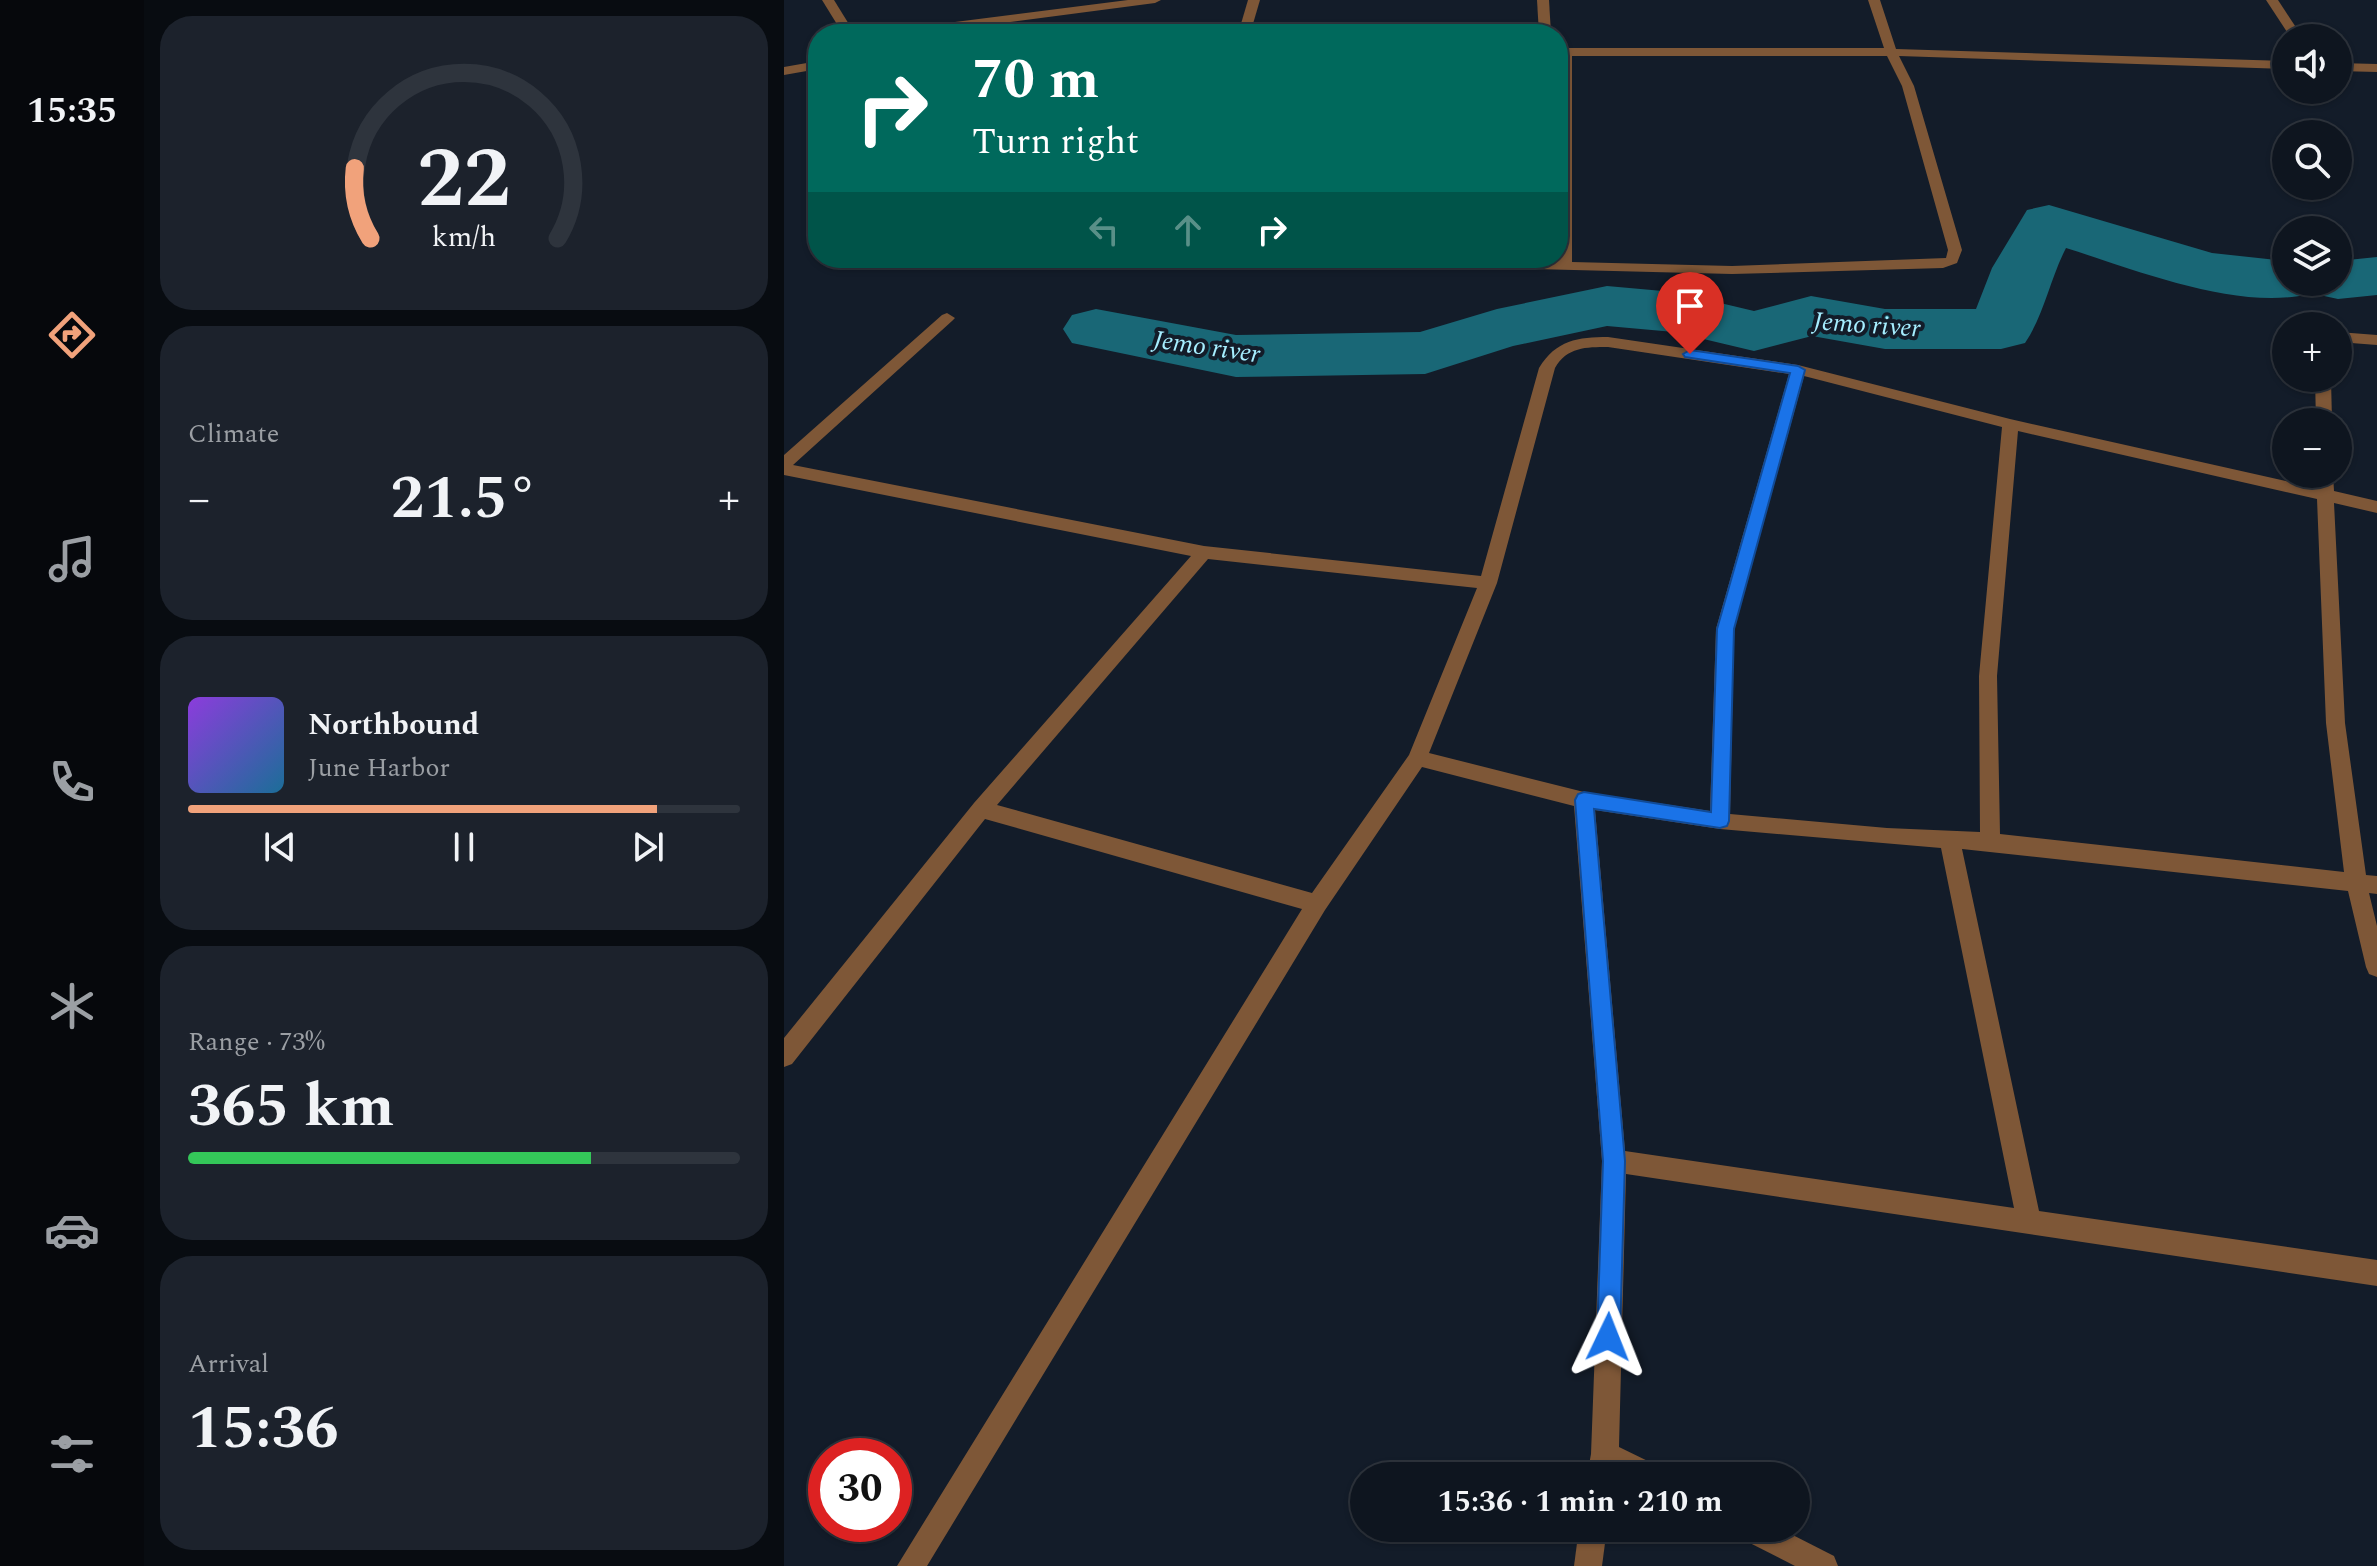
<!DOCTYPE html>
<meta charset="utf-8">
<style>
:root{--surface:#0e151f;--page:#1c222c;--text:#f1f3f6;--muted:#9b9fa4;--line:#2e343d;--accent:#f1a27b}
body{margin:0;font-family:Spectral,serif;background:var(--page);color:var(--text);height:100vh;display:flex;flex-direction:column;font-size:30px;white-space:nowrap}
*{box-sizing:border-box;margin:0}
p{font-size:26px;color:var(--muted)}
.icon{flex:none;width:44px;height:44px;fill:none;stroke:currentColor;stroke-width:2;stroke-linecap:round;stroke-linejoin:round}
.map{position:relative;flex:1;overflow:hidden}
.drawer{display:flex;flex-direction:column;gap:16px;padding:16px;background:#080c11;width:640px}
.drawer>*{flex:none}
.top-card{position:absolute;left:24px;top:24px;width:760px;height:244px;border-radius:32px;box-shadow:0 2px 6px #0004,0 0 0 2px var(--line);background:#00695c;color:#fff;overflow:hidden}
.buttons{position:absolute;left:1488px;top:24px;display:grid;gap:16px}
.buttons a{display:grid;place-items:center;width:80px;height:80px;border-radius:50%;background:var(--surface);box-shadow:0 2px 6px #0004,0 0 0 2px var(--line);font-size:40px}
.speed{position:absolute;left:24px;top:1438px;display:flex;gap:16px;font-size:40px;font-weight:700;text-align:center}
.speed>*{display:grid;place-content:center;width:104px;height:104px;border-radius:50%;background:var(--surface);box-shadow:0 2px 6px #0004,0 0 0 2px var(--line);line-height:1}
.speed .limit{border:12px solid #d22;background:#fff;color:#111}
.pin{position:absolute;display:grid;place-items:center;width:68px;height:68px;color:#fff;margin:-82px -34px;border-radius:50% 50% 50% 0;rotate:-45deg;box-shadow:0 0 8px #0007}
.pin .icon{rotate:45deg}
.me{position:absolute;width:88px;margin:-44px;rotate:2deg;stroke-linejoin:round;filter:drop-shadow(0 0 6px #0008)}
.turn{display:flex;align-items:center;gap:28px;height:168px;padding:0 32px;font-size:36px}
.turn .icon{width:104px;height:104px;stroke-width:2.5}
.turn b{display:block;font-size:56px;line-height:68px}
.lanes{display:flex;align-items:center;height:76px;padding:0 32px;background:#0003;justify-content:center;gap:40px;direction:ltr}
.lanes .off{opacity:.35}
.big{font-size:60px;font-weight:700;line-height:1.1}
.drawer .card{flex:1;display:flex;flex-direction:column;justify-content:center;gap:12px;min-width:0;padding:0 28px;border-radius:32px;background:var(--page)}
.drawer .dial{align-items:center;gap:0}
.dial svg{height:208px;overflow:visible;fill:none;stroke:var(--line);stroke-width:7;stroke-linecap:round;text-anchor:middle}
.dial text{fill:var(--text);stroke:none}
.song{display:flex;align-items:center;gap:24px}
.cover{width:96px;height:96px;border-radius:12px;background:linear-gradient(135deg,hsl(270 70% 55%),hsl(200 70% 35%))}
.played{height:8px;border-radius:4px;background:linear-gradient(90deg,var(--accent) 85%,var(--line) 85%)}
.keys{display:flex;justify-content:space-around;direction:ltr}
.heat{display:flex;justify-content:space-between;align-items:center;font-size:44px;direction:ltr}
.charge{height:12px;border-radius:6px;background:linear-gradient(90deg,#34c759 73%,var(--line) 0)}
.trip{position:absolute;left:566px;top:1462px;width:460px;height:80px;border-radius:40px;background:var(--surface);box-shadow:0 2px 6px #0004,0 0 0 2px var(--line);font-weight:700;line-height:80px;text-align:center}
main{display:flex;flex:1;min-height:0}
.menu{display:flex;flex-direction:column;width:144px;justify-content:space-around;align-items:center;background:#06080c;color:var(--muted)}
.menu .icon{width:56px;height:56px}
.menu .on{color:var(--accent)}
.menu b{font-size:36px;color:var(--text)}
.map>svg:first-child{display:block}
</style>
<main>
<nav class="menu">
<b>15:35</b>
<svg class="icon on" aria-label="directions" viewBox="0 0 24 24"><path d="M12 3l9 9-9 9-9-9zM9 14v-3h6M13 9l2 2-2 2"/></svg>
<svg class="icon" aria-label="music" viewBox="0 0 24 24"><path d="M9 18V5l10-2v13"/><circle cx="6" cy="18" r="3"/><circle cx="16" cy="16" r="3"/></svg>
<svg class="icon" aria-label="phone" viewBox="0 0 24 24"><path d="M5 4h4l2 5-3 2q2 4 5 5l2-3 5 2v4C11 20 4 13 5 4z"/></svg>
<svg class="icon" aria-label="climate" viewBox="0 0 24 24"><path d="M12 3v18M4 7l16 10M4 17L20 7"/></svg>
<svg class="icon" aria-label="car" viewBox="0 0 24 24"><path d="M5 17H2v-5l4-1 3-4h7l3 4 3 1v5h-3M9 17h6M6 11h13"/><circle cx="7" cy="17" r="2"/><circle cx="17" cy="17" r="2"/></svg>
<svg class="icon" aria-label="filters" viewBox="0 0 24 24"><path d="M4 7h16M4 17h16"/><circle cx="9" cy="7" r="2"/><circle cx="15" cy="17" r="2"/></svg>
</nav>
<section class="drawer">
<div class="card dial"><svg viewBox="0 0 100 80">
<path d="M14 69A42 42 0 1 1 86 69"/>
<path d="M14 69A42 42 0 0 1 8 42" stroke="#f1a27b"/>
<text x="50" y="56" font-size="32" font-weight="700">22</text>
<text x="50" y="72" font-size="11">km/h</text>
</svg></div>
<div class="card"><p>Climate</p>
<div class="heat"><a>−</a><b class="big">21.5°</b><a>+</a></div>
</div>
<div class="card">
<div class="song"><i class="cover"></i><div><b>Northbound</b><p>June Harbor</p></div></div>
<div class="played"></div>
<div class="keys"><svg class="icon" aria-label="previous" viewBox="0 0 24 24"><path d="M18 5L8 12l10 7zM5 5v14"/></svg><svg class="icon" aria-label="pause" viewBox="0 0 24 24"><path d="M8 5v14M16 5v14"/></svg><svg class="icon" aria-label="next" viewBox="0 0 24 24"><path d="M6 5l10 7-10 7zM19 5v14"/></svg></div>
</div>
<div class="card"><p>Range · 73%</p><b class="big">365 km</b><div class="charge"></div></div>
<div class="card"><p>Arrival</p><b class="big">15:36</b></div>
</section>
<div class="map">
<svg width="1593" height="1566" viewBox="0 0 1593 1566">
<rect width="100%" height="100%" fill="#131c29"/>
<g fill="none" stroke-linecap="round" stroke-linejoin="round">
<path fill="#196776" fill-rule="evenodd" d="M1265 205 1428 253 1502 261V282H1554V261L1593 257V295L1554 299 1531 294 1528 289 1525 294C1453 311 1352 270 1282 248 1266 279 1260 315 1241 343L1217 349H1101L1028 336 970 351 890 332 823 326 729 346 641 374 452 377 288 343 279 329 288 315 312 309 452 335 636 332 713 309 823 286 890 292 970 311 1027 296 1101 309H1192L1208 268 1243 210Z"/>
<g fill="#7e5737" fill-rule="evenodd">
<polygon points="38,0 50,0 71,34 59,34"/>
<polygon points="344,0 377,0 371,3 136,34 102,34 108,30"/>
<polygon points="464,0 476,0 466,34 454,34"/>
<polygon points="753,0 765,0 767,34 755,34"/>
<path d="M1084 0H1096L1112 49 1502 61V69L1115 56 1130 86 1178 250 1173 263 1159 268 948 274 473 262 466 258 774 261V48H1100ZM788 56H1103L1118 86 1164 250 1162 258 948 266 788 262Z"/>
<polygon points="1482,0 1494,0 1519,38 1507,38"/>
<polygon points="34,61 34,69 0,75 0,67"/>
<polygon points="1554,63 1593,64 1593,72 1554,71"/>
<path d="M163 313 171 318 168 321 9 465 420 546 697 576 755 368C772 340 794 337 824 337L1014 365 1226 419 1533 488V474H1549L1550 491 1593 501V513L1550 503 1561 723 1582 875 1593 876V894L1585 893 1593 926V977L1585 974 1582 967 1564 891 1178 849 1255 1211 1593 1260V1286L842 1174 835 1447 874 1466 878 1476H803L807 1454 818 1161 790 806 638 767 541 910 143 1566H113L518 909 201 819 8 1064 0 1067V1038L190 803 407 556 0 475V455L158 315ZM824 347 1005 374 932 629 926 811 800 792 645 753 713 583 771 368C783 347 802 347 824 347ZM1020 376 1218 427 1195 676 1196 832 1103 828 946 814 950 629ZM1234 431 1533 499 1542 723 1560 872 1216 834 1213 676ZM424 559 693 588 625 755 528 893 213 805ZM811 810 936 829 1157 848 1230 1208 841 1151Z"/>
<polygon points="1554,332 1593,335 1593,345 1554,342"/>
<polygon points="1531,378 1547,378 1548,422 1532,422"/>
<polygon points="795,1528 823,1528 818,1566 790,1566"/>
<polygon points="952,1528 995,1528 1050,1556 1054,1566 1011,1566 956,1538"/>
</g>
</g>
<polygon fill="#1a73e8" stroke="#114b97" stroke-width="2" points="906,350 1014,366 1021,370 950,629 945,821 943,826 936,828 810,809 841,1161 836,1337 833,1345 824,1349 816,1345 813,1337 819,1161 791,800 794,794 800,792 927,812 933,629 1006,373 901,357 899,354"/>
<g text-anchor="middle" stroke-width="8" stroke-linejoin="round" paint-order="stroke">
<g font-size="26" font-style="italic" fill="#a6eeff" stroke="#131c29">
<text transform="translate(1083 324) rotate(4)" y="9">Jemo river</text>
<text transform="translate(423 346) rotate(8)" y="9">Jemo river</text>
</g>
</g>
</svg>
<div class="buttons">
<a><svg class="icon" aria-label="sound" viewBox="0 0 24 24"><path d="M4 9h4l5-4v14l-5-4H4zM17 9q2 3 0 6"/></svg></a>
<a><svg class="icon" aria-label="search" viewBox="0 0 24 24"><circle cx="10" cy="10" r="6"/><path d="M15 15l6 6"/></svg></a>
<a><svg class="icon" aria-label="layers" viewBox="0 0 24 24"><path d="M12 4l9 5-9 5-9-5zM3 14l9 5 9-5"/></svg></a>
<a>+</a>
<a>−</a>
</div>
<div class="speed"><div class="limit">30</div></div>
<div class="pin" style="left:906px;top:354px;background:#d93025"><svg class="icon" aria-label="arrive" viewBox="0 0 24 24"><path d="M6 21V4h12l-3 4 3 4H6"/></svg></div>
<svg class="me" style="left:824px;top:1337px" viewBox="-20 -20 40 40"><path d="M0-17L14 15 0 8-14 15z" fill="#1a73e8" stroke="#fff" stroke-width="4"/></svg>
<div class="trip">15:36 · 1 min · 210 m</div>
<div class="top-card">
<div class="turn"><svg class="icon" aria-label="right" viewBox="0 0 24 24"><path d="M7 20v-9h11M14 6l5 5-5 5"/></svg><div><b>70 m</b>Turn right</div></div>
<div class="lanes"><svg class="icon off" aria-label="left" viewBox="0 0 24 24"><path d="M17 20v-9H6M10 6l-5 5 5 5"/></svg><svg class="icon off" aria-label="ahead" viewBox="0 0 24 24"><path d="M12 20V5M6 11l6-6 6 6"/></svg><svg class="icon" aria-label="right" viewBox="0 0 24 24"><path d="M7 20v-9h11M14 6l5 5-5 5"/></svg></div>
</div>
</div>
</main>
